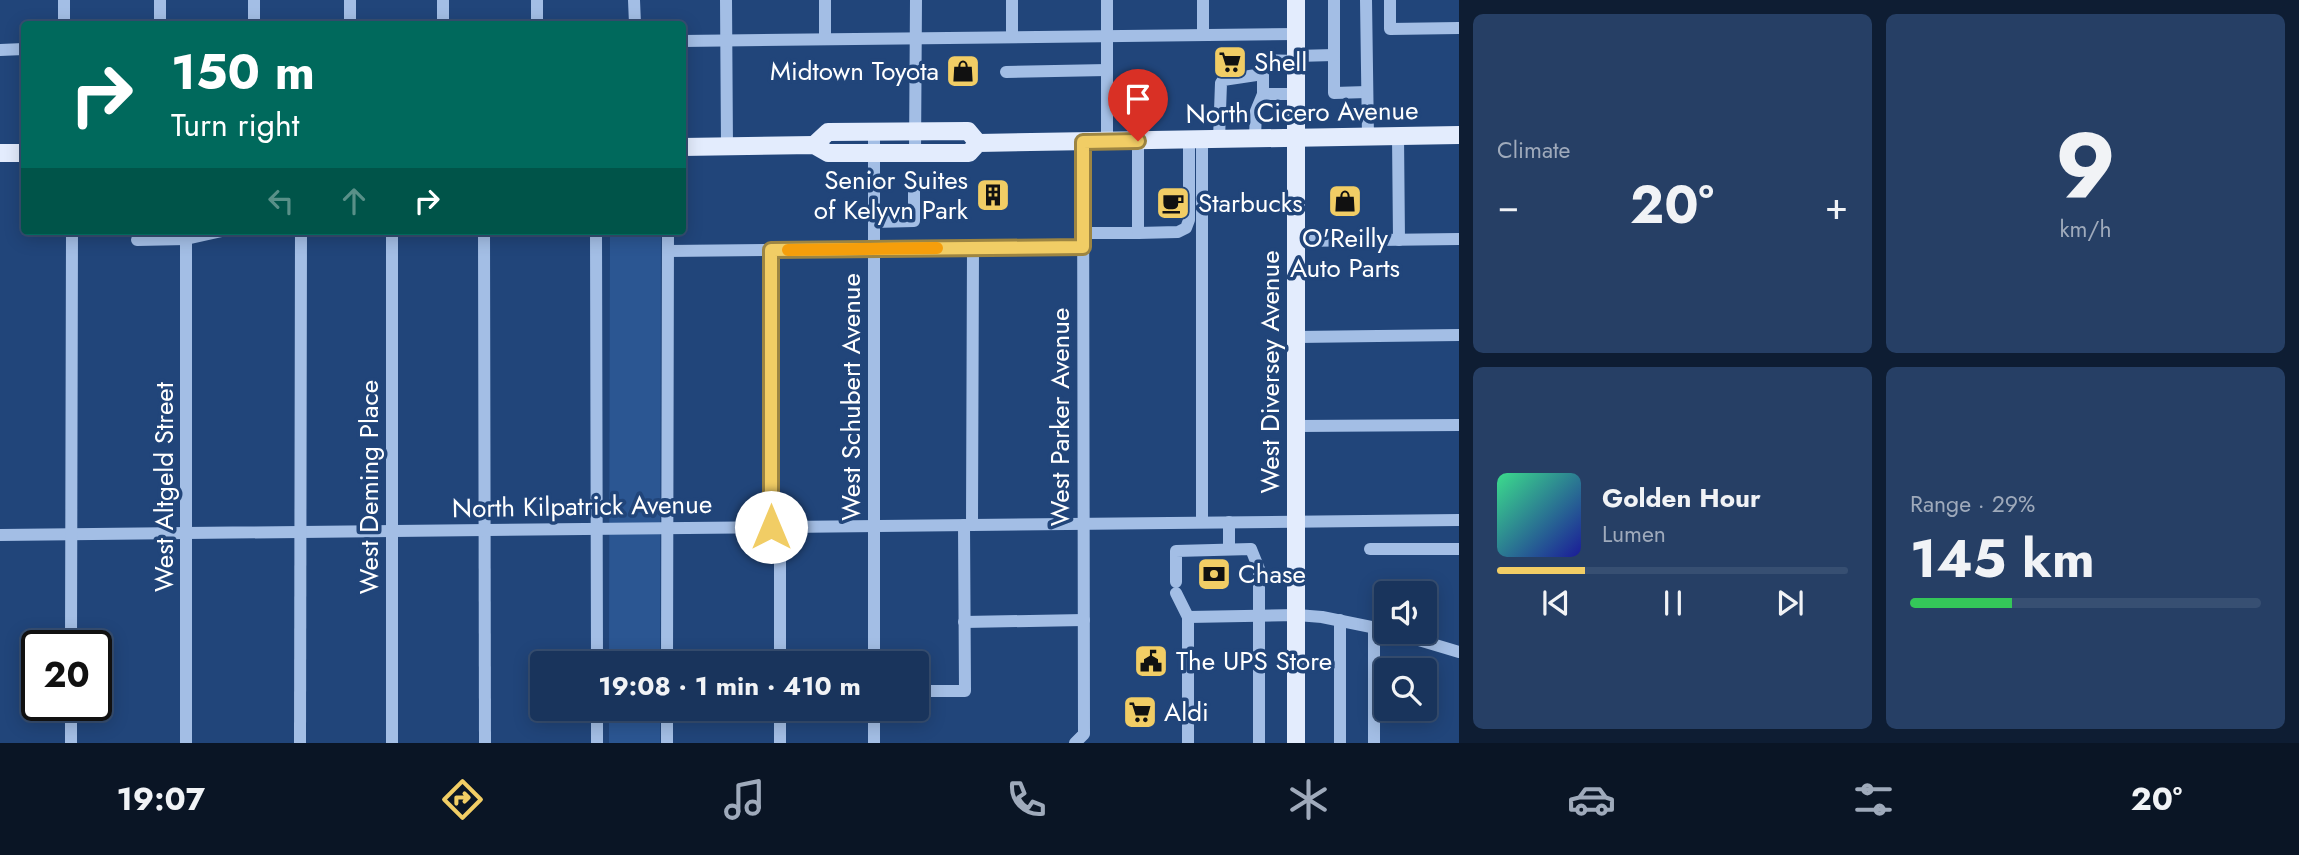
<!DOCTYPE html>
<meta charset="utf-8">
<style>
:root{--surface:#19345c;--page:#263f65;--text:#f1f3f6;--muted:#9faabb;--line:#374f72;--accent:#f1cd65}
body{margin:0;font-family:Jost,sans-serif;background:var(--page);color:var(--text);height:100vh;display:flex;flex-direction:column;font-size:26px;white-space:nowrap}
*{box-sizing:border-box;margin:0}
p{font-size:23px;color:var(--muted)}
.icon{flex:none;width:38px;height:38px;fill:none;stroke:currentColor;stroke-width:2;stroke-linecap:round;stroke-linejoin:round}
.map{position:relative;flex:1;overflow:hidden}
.drawer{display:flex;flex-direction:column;gap:14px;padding:14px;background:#0e1d33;width:840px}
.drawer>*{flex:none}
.hud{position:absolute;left:21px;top:21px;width:665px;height:214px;border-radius:7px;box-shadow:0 4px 18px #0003,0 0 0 2px var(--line);background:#00695c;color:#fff;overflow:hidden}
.fabs{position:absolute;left:1374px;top:581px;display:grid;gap:14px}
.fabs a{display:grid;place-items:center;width:63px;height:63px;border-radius:7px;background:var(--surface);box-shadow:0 4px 18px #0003,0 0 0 2px var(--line);font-size:35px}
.speed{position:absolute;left:21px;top:630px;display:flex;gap:14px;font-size:35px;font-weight:700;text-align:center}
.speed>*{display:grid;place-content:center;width:91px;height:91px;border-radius:50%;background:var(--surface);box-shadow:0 4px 18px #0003,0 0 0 2px var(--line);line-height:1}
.speed .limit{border:4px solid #111;border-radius:10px;background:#fff;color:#111}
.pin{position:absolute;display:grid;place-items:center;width:60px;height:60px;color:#fff;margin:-72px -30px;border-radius:50% 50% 50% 0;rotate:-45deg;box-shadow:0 0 7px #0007}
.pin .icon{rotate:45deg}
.me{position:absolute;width:77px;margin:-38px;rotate:0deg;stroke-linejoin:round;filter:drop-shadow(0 0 5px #0008)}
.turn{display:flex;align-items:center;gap:24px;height:147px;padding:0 35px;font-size:32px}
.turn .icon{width:91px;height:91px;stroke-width:2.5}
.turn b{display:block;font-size:49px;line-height:60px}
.lanes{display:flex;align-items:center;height:66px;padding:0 35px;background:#0003;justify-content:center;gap:35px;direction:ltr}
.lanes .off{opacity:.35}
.big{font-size:52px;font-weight:700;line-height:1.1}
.drawer .tile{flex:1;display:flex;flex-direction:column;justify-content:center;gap:10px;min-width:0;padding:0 24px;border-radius:10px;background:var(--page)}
.drawer .dial{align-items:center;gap:0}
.dial b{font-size:91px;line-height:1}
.song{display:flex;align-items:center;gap:21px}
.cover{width:84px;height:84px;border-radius:10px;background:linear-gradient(135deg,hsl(150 70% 55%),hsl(240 70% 35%))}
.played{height:7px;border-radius:4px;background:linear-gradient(90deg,var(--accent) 25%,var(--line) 25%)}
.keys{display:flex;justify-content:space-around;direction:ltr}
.heat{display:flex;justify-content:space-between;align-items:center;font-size:38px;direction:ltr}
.charge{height:10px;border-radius:5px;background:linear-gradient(90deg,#34c759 29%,var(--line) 0)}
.drawer .tiles{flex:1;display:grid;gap:14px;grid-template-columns:repeat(2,1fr)}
.trip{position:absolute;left:530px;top:651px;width:399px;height:70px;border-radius:7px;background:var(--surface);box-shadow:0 4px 18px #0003,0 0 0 2px var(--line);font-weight:700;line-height:70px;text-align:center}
.dock{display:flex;height:112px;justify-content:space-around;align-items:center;background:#0a1525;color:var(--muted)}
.dock .icon{width:49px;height:49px}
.dock .current{color:var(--accent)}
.dock b{font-size:32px;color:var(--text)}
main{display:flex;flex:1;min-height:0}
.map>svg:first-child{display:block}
</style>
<main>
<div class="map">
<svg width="1459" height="743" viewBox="0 0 1459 743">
<rect width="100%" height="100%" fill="#21457a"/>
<g fill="#2b5692">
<polygon points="610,231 661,231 660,663 609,663"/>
<rect x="609" y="709" width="51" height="34"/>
</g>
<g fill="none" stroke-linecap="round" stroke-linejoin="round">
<g stroke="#a3bee5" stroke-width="12">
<polyline points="160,0 160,24"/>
<polyline points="350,0 350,24"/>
<polyline points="443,0 443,24"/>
<polyline points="537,0 537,24"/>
<polyline points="634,0 635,24"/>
<polyline points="726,0 727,146"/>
<polyline points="825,0 825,39"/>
<polyline points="1012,0 1012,37"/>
<polyline points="1107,0 1107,141"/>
<polyline points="1203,0 1203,35"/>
<polyline points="1334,0 1334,93 1367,92"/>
<polyline points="1366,0 1368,137"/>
<polyline points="1390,0 1390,29 1459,28"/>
<polyline points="64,24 64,0"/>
<polyline points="254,24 254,0"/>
<polyline points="682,41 1296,34"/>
<polyline points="0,50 24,49"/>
<polyline points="1296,56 1334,55"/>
<polyline points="1296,61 1266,60 1263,64 1263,94 1296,94"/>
<polyline points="1006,72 1107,70"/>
<polyline points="1398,136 1399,240"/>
<polyline points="1255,138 1256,111 1263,94"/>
<polyline points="1202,139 1202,522"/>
<polyline points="1219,139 1221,83 1223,80 1263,74"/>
<polyline points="915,153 916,0"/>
<polyline points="874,222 914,221 914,178"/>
<polyline points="186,231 186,743"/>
<polyline points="484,231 485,743"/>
<polyline points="596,231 597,663"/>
<polyline points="1083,233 1138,233 1138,141"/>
<polyline points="1138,233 1178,232 1186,228 1189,220 1189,140"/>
<polyline points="137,240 186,239 222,231"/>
<polyline points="1296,241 1459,239"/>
<polyline points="668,251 1082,247"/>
<polyline points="1297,337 1459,335"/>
<polyline points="1297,426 1459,425"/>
<polyline points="1229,522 1229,548"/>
<polyline points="972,525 973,248"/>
<polyline points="771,527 771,250"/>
<polyline points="780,527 780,663"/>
<polyline points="0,535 1459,520"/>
<polyline points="1370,549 1459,549"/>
<polyline points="1176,582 1176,551 1251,549 1259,569 1259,743"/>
<polyline points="1176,593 1188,617 1188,743"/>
<polyline points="1188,617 1297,615 1322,617 1386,630"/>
<polyline points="1340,620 1340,743"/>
<polyline points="964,622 1084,620"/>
<polyline points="1392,632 1459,652"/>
<polyline points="71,646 72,231"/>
<polyline points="667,663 668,231"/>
<polyline points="874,663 874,131"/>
<polyline points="917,691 965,691 964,525"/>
<polyline points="597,709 597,743"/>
<polyline points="780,709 780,743"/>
<polyline points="874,709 874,743"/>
<polyline points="71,743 71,705"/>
<polyline points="300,743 301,231"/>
<polyline points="392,743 392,231"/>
<polyline points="667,743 667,709"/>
<polyline points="1075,743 1084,734 1083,142"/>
<polyline points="1374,743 1374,628"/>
</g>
<g stroke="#e3ecfd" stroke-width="18">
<polyline points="1296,0 1296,743"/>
<polyline points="814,145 828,132 968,131 978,143"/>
<polyline points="682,147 814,145 828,153 969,153 978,143 1459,135"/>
<polyline points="0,153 24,153"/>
</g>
</g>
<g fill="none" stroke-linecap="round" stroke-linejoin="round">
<g stroke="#9d8542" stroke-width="18">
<polyline id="route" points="771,527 771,250 1083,247 1083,142 1138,141"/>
</g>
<use href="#route" stroke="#f1cd65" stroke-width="12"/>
<polyline stroke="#f59e0b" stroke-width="12" points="788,250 937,248"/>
</g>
<defs>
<g id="supermarket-square" transform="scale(1.75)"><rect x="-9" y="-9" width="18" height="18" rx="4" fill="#f1cd65" stroke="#21457a"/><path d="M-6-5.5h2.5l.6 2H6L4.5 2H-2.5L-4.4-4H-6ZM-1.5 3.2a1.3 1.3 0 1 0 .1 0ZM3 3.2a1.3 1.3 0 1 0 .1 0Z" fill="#111"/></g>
<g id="shop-square" transform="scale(1.75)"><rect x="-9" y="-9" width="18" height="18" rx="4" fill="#f1cd65" stroke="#21457a"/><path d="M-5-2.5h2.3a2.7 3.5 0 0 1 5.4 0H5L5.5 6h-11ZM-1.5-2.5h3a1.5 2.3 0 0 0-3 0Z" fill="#111"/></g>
<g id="building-square" transform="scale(1.75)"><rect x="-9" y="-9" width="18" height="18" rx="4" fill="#f1cd65" stroke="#21457a"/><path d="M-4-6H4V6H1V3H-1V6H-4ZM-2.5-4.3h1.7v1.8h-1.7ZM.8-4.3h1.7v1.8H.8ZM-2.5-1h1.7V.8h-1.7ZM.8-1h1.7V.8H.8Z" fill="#111"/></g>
<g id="cafe-square" transform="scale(1.75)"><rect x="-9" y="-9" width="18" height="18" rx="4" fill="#f1cd65" stroke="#21457a"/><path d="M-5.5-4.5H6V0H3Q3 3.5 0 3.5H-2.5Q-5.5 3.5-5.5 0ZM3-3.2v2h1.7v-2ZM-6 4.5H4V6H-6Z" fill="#111"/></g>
<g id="bank-square" transform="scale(1.75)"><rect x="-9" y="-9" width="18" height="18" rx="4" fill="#f1cd65" stroke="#21457a"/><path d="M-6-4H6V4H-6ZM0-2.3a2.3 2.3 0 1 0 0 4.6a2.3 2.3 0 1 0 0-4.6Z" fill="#111"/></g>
<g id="civic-square" transform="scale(1.75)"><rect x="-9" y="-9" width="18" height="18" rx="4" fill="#f1cd65" stroke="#21457a"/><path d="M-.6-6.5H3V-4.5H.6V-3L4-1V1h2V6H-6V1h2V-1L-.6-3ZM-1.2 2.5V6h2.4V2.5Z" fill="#111"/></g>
</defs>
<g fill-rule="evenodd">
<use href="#supermarket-square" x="1230" y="62"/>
<use href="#shop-square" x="963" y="71"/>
<use href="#building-square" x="993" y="195"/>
<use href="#shop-square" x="1345" y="201"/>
<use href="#cafe-square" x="1173" y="203"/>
<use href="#bank-square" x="1214" y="574"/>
<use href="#civic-square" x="1151" y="661"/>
<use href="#supermarket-square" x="1140" y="712"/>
</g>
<g text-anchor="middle" stroke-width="7" stroke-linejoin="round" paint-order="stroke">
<g font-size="26" fill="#fff" stroke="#21457a" text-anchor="start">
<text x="1254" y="71">Shell</text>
<text x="939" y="80" text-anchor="end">Midtown Toyota</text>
<text x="968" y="189" text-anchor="end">Senior Suites<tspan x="968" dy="30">of Kelyvn Park</tspan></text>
<text x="1198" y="212">Starbucks</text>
<text x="1345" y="247" text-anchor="middle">O'Reilly<tspan x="1345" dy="30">Auto Parts</tspan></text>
<text x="1238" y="583">Chase</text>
<text x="1176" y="670">The UPS Store</text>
<text x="1164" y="721">Aldi</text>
</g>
<g font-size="26" fill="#fff" stroke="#21457a">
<text transform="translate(1302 112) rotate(-1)" y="9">North Cicero Avenue</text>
<text transform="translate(1270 372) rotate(-90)" y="9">West Diversey Avenue</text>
<text transform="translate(851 397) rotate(-90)" y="9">West Schubert Avenue</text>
<text transform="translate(1060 417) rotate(-90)" y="9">West Parker Avenue</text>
<text transform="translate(164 487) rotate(-90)" y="9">West Altgeld Street</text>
<text transform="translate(369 487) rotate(-90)" y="9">West Deming Place</text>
<text transform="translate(582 506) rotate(-1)" y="9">North Kilpatrick Avenue</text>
</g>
</g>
</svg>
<div class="fabs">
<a><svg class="icon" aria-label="sound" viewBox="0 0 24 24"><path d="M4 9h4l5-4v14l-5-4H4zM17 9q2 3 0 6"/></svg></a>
<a><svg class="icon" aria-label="search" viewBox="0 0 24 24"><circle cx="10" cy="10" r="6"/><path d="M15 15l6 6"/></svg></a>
</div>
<div class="speed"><div class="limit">20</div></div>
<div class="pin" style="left:1138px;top:141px;background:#d93025"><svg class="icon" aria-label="arrive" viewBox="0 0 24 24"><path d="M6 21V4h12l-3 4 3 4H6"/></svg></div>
<svg class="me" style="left:771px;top:527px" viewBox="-20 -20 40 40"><circle r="19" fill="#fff"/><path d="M0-13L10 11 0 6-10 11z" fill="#f1cd65"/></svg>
<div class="trip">19:08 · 1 min · 410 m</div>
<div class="hud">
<div class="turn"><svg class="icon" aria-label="right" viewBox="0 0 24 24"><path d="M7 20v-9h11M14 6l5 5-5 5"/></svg><div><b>150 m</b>Turn right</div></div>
<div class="lanes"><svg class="icon off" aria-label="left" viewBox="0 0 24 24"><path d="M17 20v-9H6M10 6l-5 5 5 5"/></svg><svg class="icon off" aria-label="ahead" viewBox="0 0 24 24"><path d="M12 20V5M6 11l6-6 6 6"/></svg><svg class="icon" aria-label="right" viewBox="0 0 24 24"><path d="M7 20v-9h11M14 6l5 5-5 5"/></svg></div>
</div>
</div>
<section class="drawer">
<div class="tiles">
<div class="tile"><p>Climate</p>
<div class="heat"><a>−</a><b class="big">20°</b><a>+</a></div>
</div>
<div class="tile dial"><b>9</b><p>km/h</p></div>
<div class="tile">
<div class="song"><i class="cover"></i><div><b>Golden Hour</b><p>Lumen</p></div></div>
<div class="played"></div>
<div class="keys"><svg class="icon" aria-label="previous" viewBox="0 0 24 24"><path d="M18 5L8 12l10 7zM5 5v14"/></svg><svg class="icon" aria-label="pause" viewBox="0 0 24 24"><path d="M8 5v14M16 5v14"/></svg><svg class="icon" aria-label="next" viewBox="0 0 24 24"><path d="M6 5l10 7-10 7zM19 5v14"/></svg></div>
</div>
<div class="tile"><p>Range · 29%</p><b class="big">145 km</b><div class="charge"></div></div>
</div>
</section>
</main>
<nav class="dock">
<b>19:07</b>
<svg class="icon current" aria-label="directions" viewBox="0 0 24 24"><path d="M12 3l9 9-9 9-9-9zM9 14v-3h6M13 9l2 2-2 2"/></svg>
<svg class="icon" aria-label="music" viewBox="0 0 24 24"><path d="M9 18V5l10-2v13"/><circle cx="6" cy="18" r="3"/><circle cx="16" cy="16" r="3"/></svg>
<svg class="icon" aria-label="phone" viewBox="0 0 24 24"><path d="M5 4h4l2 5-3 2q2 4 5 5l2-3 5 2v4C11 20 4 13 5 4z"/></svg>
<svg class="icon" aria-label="climate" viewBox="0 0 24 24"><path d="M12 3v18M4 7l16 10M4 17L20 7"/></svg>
<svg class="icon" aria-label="car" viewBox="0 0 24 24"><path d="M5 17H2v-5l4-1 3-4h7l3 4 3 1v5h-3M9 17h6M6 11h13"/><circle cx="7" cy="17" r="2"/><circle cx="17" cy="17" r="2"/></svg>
<svg class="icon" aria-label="filters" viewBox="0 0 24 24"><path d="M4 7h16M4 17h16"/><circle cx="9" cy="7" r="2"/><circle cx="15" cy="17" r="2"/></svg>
<b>20°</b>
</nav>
